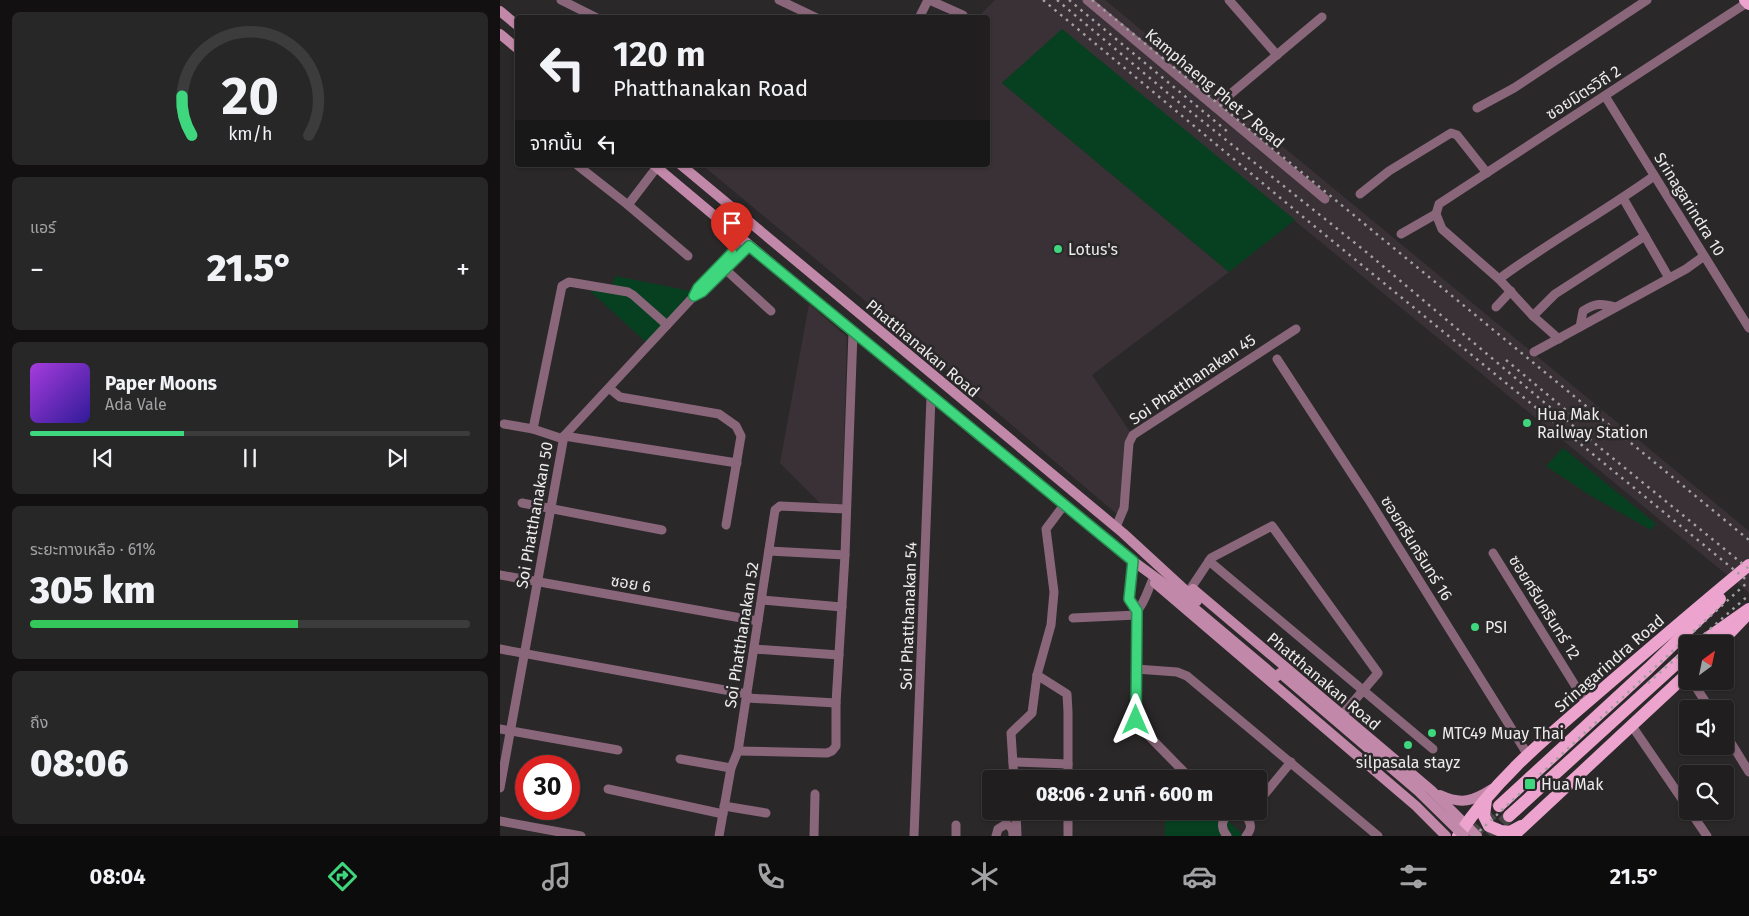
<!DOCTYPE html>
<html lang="th">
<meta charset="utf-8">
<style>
:root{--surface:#201e1f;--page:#282728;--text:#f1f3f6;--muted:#a2a2a4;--line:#3d3c3d;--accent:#3ed77d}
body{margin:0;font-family:"Fira Sans","Noto Sans Thai",sans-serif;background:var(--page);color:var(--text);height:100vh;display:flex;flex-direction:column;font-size:19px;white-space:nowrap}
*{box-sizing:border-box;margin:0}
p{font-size:16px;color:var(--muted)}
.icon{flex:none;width:28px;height:28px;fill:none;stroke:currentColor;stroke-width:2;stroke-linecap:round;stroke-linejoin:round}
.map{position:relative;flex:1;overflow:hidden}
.sheet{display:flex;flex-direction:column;gap:12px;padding:12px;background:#121011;width:500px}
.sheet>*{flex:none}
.guide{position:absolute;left:15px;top:15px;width:475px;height:152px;border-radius:5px;box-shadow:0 1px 4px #0004,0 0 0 1px var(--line);background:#201e1f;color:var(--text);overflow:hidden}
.needle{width:32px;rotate:33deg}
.fabs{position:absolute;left:1179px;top:635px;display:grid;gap:10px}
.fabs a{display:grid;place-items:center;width:55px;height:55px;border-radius:5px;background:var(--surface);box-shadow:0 1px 4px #0004,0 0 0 1px var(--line);font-size:25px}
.speed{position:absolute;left:15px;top:755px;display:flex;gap:10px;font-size:25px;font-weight:700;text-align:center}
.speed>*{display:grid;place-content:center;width:65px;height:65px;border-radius:50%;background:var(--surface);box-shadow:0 1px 4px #0004,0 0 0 1px var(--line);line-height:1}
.speed .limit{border:8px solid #d22;background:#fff;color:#111}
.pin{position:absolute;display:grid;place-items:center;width:42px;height:42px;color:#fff;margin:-51px -21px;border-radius:50% 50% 50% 0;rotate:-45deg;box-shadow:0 0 5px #0007}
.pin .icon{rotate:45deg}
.me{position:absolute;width:55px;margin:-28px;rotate:0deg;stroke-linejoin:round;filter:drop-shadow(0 0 4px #0008)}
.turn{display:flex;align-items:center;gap:18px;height:105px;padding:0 15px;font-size:22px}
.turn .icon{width:65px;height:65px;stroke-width:2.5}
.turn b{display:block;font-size:35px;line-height:42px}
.then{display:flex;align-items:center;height:48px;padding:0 15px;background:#0003;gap:10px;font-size:19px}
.big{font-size:38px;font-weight:800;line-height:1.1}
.sheet .card{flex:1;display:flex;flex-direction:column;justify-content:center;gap:8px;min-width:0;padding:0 18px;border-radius:8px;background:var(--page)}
.sheet .dial{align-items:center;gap:0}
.dial svg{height:130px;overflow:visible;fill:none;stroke:var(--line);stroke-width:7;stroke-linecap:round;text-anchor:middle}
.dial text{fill:var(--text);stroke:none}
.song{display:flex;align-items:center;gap:15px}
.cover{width:60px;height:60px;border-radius:8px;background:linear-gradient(135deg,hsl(280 70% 55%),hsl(250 70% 35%))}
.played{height:5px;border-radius:2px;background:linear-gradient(90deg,var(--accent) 35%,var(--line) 35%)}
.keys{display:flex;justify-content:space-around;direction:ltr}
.heat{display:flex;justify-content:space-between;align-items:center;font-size:28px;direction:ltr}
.charge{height:8px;border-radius:4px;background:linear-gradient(90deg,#34c759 61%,var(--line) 0)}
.trip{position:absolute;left:482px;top:770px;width:285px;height:50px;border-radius:5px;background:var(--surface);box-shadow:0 1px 4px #0004,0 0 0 1px var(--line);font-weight:800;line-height:50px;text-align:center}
.dock{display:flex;height:80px;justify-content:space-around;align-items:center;background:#0d0c0c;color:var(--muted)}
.dock .icon{width:35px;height:35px}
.dock .current{color:var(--accent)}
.dock b{font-size:22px;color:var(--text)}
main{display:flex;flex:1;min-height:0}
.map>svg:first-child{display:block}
</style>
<main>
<section class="sheet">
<div class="card dial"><svg viewBox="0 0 100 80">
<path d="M14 69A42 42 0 1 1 86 69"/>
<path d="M14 69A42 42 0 0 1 8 45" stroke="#3ed77d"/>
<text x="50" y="56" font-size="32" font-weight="700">20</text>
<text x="50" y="72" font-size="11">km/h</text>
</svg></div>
<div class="card"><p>แอร์</p>
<div class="heat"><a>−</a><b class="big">21.5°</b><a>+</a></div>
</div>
<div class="card">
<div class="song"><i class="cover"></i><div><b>Paper Moons</b><p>Ada Vale</p></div></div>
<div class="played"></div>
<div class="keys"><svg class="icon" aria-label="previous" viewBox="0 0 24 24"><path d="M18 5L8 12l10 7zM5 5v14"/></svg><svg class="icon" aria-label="pause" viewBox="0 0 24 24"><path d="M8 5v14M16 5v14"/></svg><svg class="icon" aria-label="next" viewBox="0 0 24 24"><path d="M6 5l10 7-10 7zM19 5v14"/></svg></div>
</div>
<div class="card"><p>ระยะทางเหลือ · 61%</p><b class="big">305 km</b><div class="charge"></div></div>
<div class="card"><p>ถึง</p><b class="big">08:06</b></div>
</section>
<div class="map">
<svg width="1249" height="836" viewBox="0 0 1249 836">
<rect width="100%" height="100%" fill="#2a2829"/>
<g fill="#393135">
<polygon points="495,0 605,0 1249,531 1249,593 562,30 502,83 729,272 592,375 630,432 618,515 318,261 202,165 488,165 488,18 478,17"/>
<polygon points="309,304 347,337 342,504 321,504 280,463"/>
</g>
<g fill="#064020">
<polygon points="562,29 795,220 729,272 502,83"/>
<polygon points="115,276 190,291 189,298 147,343 91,292 93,286 111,288"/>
<polygon points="1063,448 1156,524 1151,530 1091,496 1046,466"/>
<polygon points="665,811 718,811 744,836 665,836"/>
</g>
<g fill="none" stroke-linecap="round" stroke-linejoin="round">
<g stroke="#474546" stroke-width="12" stroke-dasharray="12 6" stroke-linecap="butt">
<polyline points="972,836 999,806"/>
<polyline points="990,836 1009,816"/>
</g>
<g stroke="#8a667a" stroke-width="9">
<polyline points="61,0 97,18"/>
<polyline points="279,0 317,18"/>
<polyline points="429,0 463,15"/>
<polyline points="587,0 825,199"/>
<polyline points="729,0 777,55"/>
<polyline points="419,18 428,0"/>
<polyline points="1105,96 1249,328"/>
<polyline points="715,107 822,17"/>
<polyline points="977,108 1014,88 1147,0"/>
<polyline points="77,165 128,205 188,256"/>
<polyline points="860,194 889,171 951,133 957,135 987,173"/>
<polyline points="1123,198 1169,278"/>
<polyline points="128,205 157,167"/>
<polyline points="901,234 936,214"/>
<polyline points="226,270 271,311"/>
<path d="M999 279C1049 242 1104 212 1154 176"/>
<polyline points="203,292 249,246"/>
<polyline points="996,307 1011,291"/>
<polyline points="1033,316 1055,294 1145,236"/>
<path d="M1080 327 1083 311C1095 303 1102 303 1115 307"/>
<polyline points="1059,339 1033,316 999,279 942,229 936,214 939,204 1248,2"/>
<polyline points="1034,352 1186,269 1204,256"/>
<polyline points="777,359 869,500 1028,755"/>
<polyline points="109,388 120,397 219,414 236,426 241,436 226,525"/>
<polyline points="4,424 33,429 63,439"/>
<polyline points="33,429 62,286 69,282 128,292 133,295 167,325"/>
<polyline points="64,436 237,463"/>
<polyline points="22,503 162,530"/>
<polyline points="564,505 546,529 554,592 551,625 537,675 567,694 568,712 568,779"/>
<polyline points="616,527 624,508 629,443 633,435 796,329"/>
<polyline points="269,551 345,555"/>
<polyline points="993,553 1086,703"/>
<polyline points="633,561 629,599 637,611 636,723 691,779"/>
<polyline points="709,561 933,749"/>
<polyline points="0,575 258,621"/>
<polyline points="691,588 711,558 772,526 878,673 842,715"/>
<polyline points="262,600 342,607"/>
<path d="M637 611C645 602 647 592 652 581"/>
<polyline points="573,618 637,615"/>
<polyline points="0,649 247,694"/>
<polyline points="254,649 339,655"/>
<polyline points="636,669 677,672 687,676 878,836"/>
<polyline points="1192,681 1210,709"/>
<polyline points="247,698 336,703"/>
<polyline points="1132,726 1188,808"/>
<polyline points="0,729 118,750"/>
<polyline points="1225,733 1249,772"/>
<polyline points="238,751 327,753 332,751 336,746 336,703 345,555 353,332"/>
<polyline points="180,759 231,768"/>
<polyline points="513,762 568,764"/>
<polyline points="514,779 511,733 532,713 537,675"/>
<polyline points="0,788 64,436 194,296 198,288 244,242"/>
<polyline points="108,789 223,814"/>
<polyline points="759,801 791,762"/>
<polyline points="224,806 266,813"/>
<polyline points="516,811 517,836"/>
<polyline points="1190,811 1207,836"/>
<polyline points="0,821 81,836"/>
<polyline points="219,836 231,768 238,751 275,510 280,506 346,509"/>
<polyline points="314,836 315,794"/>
<polyline points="414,836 431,397"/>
<polyline points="456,836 456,825"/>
<path d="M496 836 498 829 506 824C512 827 513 830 513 836"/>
<polyline points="568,836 568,811"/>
<path d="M727 836C711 817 742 802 749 821 752 827 750 831 746 836"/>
</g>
<g stroke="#c288a9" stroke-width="10">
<polyline points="0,11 18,26"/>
<polyline points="0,34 18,49"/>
<polyline points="154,165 353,332 633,561 674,591 776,677"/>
<polyline points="181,165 623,533 697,601"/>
<polyline points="655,583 916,806 946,836"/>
<polyline points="693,589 931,790 977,836"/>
<path d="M940 795C962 805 973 801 992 789"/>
</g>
<g stroke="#eca3cd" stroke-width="12">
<polyline points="1245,0 1249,4"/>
<polyline points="1199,644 1249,609"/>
<polyline points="1219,644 1244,618"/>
<polyline points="986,800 984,816 989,826 1001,831 1010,832 1021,826"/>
<polyline points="999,806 1149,668 1220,599"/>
<polyline points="1009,816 1188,653"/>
<path d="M958 836C995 779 1047 737 1098 693 1148 650 1198 607 1249 565"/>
<polyline points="1013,836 1188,673"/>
</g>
<g stroke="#a2a0a1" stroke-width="2.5" stroke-dasharray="2.5 5" stroke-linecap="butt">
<polyline points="543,0 802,216 1249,582"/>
<polyline points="557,0 676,100 865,251 1045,403 1249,569"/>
<polyline points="569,0 728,132"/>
<polyline points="592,0 1249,540"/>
<polyline points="1006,360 1079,421"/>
<polyline points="1193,644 1249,595"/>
<polyline points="1148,683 1188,648"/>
<path d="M974 836C1066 751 1156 665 1249 581"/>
</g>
<polyline stroke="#c288a9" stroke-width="10" points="780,673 918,791 964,836"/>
</g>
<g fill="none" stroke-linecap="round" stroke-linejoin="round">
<g stroke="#288c51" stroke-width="12">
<polyline id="route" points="232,253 198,288 194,296 202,292 249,246 633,561 629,599 637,611 636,720"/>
</g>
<use href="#route" stroke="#3ed77d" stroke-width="9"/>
</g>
<g fill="#3ed77d" stroke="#2a2829" stroke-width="2">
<circle cx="558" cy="249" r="5"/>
<circle cx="1027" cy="423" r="5"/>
<circle cx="975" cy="627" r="5"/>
<circle cx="932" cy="733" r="5"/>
<circle cx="908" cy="745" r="5"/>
<rect x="1024" y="778" width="12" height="12" rx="2.5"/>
</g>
<g text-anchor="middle" stroke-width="5" stroke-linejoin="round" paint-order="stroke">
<g font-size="16" fill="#edebec" stroke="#2a2829">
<text transform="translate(715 88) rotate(40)" y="6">Kamphaeng Phet 7 Road</text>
<text transform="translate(1083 92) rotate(-33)" y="6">ซอยมิตรวิถี 2</text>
<text transform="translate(1190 204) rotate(58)" y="6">Srinagarindra 10</text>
<text transform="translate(423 348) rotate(40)" y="6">Phatthanakan Road</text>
<text transform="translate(692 379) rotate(-34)" y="6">Soi Phatthanakan 45</text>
<text transform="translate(34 515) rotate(-80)" y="6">Soi Phatthanakan 50</text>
<text transform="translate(917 548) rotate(58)" y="6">ซอยศรีนครินทร์ 16</text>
<text transform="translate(131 583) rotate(10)" y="6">ซอย 6</text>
<text transform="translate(1045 607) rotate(58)" y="6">ซอยศรีนครินทร์ 12</text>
<text transform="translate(408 616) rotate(-88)" y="6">Soi Phatthanakan 54</text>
<text transform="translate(241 635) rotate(-81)" y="6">Soi Phatthanakan 52</text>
<text transform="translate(1109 663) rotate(-41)" y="6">Srinagarindra Road</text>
<text transform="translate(824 681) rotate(40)" y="6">Phatthanakan Road</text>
</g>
<g font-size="16" fill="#edebec" stroke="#2a2829" text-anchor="start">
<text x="568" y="255">Lotus's</text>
<text x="1037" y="420">Hua Mak<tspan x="1037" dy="18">Railway Station</tspan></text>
<text x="985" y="633">PSI</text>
<text x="942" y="739">MTC49 Muay Thai</text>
<text x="908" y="768" text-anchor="middle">silpasala stayz</text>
<text x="1041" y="790">Hua Mak</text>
</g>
</g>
</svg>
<div class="fabs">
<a><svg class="needle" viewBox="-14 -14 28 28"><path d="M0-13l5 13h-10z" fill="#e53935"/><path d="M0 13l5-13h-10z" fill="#a2a2a4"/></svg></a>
<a><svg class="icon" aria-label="sound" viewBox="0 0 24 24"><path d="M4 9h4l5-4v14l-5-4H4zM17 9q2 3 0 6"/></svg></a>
<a><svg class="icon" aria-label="search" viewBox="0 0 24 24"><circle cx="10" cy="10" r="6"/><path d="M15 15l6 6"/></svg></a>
</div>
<div class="speed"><div class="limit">30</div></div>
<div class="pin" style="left:232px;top:253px;background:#d93025"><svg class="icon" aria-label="arrive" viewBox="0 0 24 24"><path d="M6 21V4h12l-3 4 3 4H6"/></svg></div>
<svg class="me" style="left:636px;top:720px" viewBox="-20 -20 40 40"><path d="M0-17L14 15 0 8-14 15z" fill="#3ed77d" stroke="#fff" stroke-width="4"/></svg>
<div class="trip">08:06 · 2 นาที · 600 m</div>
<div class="guide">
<div class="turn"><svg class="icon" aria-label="left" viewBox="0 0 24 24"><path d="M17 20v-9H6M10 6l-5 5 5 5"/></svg><div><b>120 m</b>Phatthanakan Road</div></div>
<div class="then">จากนั้น<svg class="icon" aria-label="left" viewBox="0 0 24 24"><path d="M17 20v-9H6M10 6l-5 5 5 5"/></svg></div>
</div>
</div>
</main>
<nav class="dock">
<b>08:04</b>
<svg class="icon current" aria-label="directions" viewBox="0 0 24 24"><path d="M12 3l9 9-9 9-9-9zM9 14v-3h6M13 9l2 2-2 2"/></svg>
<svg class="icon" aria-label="music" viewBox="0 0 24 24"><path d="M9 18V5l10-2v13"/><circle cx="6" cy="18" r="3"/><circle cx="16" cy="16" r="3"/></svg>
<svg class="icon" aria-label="phone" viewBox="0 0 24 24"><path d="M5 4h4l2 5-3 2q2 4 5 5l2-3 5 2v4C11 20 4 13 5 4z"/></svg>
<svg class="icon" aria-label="climate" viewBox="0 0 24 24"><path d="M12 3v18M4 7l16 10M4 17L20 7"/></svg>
<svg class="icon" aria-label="car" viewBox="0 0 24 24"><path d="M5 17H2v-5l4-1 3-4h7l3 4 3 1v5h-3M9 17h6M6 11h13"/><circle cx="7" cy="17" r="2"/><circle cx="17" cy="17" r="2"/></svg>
<svg class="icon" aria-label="filters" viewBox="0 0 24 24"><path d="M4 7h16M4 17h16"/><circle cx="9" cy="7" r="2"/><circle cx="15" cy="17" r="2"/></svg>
<b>21.5°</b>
</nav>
